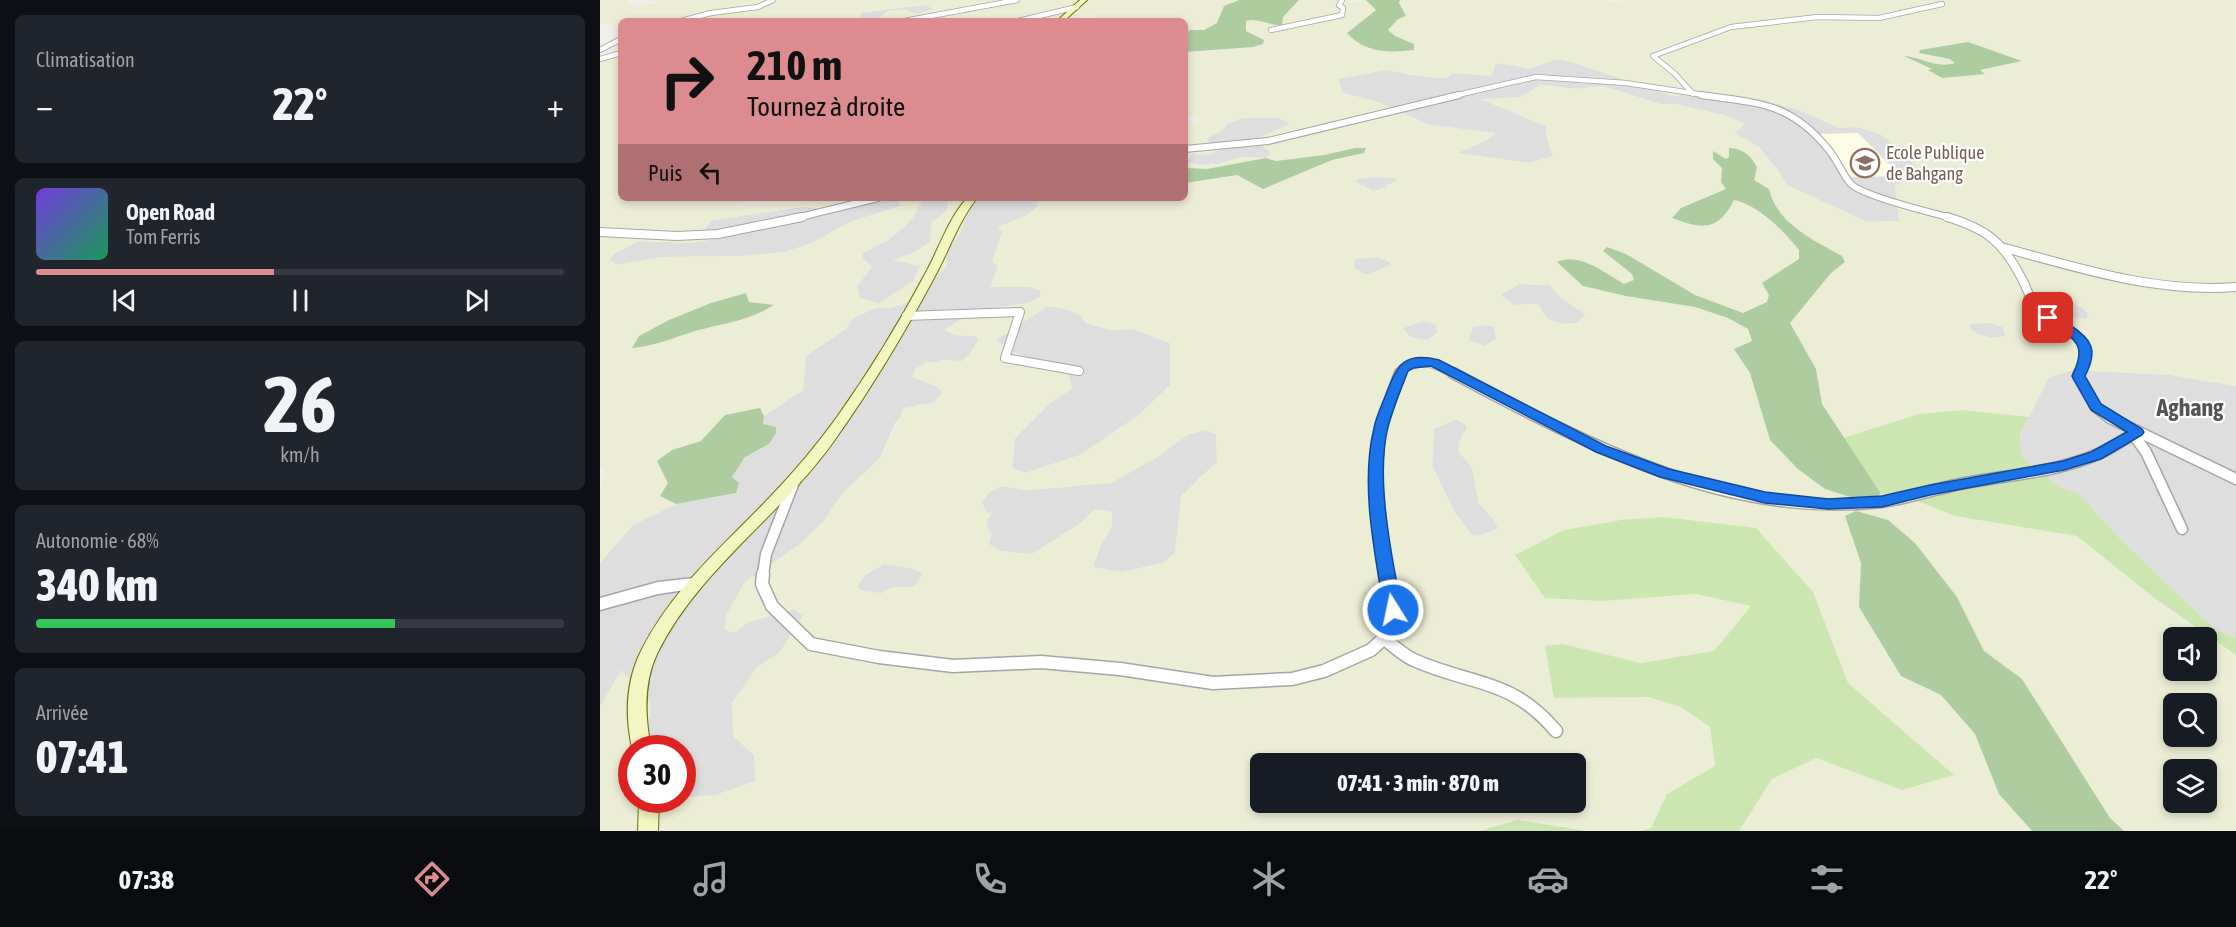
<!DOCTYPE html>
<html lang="fr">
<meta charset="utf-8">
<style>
:root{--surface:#171b24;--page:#20242c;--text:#f1f3f6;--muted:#9ea1a6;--line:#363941;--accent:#dc8c8e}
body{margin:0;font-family:"Asap Condensed",sans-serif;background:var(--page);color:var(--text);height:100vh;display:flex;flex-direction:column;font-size:22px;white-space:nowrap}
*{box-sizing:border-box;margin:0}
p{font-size:20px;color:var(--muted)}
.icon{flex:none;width:33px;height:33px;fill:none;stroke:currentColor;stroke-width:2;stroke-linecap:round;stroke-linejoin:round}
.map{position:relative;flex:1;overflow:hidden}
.drawer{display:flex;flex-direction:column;gap:15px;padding:15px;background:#0d0f14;width:600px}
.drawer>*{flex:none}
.hud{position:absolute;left:18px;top:18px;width:570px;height:183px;border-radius:9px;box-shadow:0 3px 9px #0003;background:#dc8c8e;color:#111;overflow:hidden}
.tools{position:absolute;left:1563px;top:627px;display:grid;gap:12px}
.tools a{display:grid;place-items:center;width:54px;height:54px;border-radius:9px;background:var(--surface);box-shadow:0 3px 9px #0003;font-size:30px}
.speed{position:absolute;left:18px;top:735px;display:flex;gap:12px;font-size:30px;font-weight:700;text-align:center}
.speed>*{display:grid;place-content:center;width:78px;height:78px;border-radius:50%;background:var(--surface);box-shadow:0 3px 9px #0003;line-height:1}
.speed .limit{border:9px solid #d22;background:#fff;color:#111}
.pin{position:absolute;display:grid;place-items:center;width:51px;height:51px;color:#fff;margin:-26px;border-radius:12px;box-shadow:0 3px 9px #0006}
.me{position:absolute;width:66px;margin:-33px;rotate:350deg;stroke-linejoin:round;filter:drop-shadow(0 0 4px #0008)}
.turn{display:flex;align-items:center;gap:21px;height:126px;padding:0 30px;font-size:27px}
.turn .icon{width:78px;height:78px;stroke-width:2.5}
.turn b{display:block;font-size:42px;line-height:51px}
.then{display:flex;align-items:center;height:57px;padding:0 30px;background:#0003;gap:12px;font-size:22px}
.big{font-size:45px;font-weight:800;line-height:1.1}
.drawer .tile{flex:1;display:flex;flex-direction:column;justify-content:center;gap:9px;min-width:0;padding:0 21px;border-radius:9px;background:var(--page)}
.drawer .dial{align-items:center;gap:0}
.dial b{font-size:78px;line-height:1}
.song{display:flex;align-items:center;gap:18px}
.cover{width:72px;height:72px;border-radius:9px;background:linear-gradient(135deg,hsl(260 70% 55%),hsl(150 70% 35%))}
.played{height:6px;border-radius:3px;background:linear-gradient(90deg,var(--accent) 45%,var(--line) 45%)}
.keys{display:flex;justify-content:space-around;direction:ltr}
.heat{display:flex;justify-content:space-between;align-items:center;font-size:33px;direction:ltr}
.charge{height:9px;border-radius:4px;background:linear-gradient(90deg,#34c759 68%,var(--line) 0)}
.trip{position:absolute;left:650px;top:753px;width:336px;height:60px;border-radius:9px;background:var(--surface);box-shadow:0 3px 9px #0003;font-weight:800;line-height:60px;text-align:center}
.menu{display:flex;height:96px;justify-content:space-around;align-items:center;background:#090b0e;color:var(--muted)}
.menu .icon{width:42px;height:42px}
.menu .on{color:var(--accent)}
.menu b{font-size:27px;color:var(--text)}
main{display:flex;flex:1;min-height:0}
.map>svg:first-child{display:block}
</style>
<main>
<section class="drawer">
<div class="tile"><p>Climatisation</p>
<div class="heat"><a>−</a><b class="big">22°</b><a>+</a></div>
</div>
<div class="tile">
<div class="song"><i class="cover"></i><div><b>Open Road</b><p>Tom Ferris</p></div></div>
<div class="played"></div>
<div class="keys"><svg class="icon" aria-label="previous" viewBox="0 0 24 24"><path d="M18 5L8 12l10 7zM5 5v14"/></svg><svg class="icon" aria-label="pause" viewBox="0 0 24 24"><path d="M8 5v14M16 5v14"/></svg><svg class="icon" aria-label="next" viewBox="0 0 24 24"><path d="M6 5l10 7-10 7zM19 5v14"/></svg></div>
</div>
<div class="tile dial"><b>26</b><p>km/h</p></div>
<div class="tile"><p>Autonomie · 68%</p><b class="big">340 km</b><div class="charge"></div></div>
<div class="tile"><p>Arrivée</p><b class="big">07:41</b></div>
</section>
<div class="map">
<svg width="1636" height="831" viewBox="0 0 1636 831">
<rect width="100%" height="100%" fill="#f0eee8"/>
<g fill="#dfdede">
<polygon points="327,5 333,9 332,10 316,14 306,11 281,16 274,21 256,21 257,13"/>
<polygon points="956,59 972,62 1073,96 1107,92 1163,100 1199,110 1239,128 1256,127 1280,134 1304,151 1319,171 1300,221 1267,222 1187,185 1178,170 1159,147 1134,133 1145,124 1075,104 1060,104 1003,86 976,89 941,85 920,97 882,99 946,126 947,139 953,156 929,163 857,153 885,141 895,133 830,125 778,102 743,93 738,78 786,70 812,75 846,78 853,73 892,75 896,63 913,65 929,69"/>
<polygon points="643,118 679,118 691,123 677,131 663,146 671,153 666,158 642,157 617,164 602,165 585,162 593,153 609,155 618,150 606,139 625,128 627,124"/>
<polygon points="775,177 796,178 797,181 787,185 785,188 773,191 755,182 757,179"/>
<polygon points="287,198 299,198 300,206 250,222 212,243 185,252 144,256 62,257 17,265 9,260 14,254 39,241 91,243 115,239 104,230 112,220 201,207 222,208"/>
<polygon points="323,198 349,198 346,212 332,222 330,242 315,252 294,260 321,266 313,281 278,304 260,298 257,286 272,267 263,259 263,253 288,240 314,216"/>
<polygon points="375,198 437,198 437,207 427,215 398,227 402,231 398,266 391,286 431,287 441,291 440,297 429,303 391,308 354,335 376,336 379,339 369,355 362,361 341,360 337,386 343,392 334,403 316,405 295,423 280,458 242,494 224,521 199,545 145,582 138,595 149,622 195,609 203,616 180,652 156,668 133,736 154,755 156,781 116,795 83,798 82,748 58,748 47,738 21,671 0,707 0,563 33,525 76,504 136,493 132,477 145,457 169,444 163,424 164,416 203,390 206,356 247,328 253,318 276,308 290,308 347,251 360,233 367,213"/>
<polygon points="777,257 790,262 790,266 765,275 754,268 754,259"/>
<polygon points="919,284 950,285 960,297 985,314 978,323 962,324 947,319 938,304 915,305 900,295"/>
<polygon points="1452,302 1472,303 1484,309 1489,315 1486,319 1468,317 1449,305"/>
<polygon points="447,306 465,309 480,315 487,323 510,330 533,329 570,343 570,385 539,415 480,455 425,473 412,468 415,438 450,403 472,388 438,360 412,352 396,340"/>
<polygon points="822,321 836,323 837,333 827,340 810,337 803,328"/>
<polygon points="1370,323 1390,323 1403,327 1405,336 1391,338 1379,335 1370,328"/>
<polygon points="888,325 894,327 896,339 885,346 868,340 873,327"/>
<polygon points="1474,370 1570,375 1636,386 1636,638 1615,629 1521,540 1480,494 1456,485 1422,457 1420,433 1449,377"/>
<polygon points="856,419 866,425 867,429 862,435 859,452 872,468 879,504 895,521 898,529 878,536 872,535 855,513 832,465 834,429"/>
<polygon points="606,430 616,434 617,462 596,481 578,525 575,553 563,563 521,572 493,567 501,545 512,526 495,509 481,523 432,554 400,551 388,544 386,512 382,502 389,492 402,486 425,490 471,487 556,458 588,434"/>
<polygon points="284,564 306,566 323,573 317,585 312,587 293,587 282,593 274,593 263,591 257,587 265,575"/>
</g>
<polygon fill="#fdfde5" points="1258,133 1301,176 1250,177 1236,154 1218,134"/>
<g fill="#ecedd5" fill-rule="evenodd">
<polygon points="0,0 27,0 33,6 60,3 47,0 639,0 633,1 620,13 618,23 604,30 590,30 585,33 585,21 510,21 509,18 496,18 494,14 485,14 477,16 479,20 489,21 274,21 286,12 294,10 303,9 316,14 332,10 333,9 326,5 259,12 262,16 256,21 21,21 21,27 13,30 7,23 0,25"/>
<path d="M699 0H747L751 3 766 0 776 10 751 28 769 50 806 51 814 50V44L795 36 788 30 804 9 799 3 800 0H1000L1009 2 1024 1 1022 0H1636V386L1570 375 1474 370 1449 377 1429 417 1363 410 1319 414 1243 438 1222 404 1216 369 1190 323 1231 273 1245 263 1242 256 1202 233 1185 219 1172 203 1169 189 1154 180 1129 157 1126 159 1113 151V159L1122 168 1127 189 1081 208 1131 207 1133 200 1147 202 1190 238 1200 250 1199 259 1169 295 1167 302 1143 313 1095 295 1026 254 1007 247 1004 251 1032 274 1034 280 1024 284 957 262 983 286 1026 296 1095 307 1128 318 1148 329 1152 341 1134 349 1150 373 1170 440 1263 501 1281 494 1305 496 1355 516 1477 536 1553 597 1636 655V831H1524L1510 819 1422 679 1384 651 1357 597 1315 543 1288 520 1245 516 1261 563 1259 607 1300 676 1341 695 1376 734 1399 794 1432 831H1139L1172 779 1216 758 1302 790 1354 775 1248 683 1213 592 1156 528 1002 601 1096 594 1151 606 1114 651 1041 663 963 644 954 698 1048 697 1081 707 1110 727 1115 766 1068 794 1051 828 1041 831H987L917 820 879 831H0V707L21 670 51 703 47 738 58 748H32V800H82L116 795 155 781 154 755 133 736 132 703 156 668 180 652 203 616 194 609 149 622 134 633 124 629 127 613 145 582 199 545 224 521 242 494 280 458 304 408 334 403 343 393 336 386 312 377 315 369 327 362 362 361 369 355 379 339 376 336 354 335 344 330 369 314 392 308 429 303 440 297 441 291 431 287H390L398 266 392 262 402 231 398 227 427 215 437 207V198H585V183L637 175 663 189 732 160 752 157 755 148 724 155 676 161 666 159 607 169 585 168V162L602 165 617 164 642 157 666 158 671 153 663 146H655L658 138 691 124 679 118H643L627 123 625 128 607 139 618 150 609 155 593 153 585 161V128L601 121 592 116H585V52L653 47 663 44 664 40 646 31 645 21 683 17ZM1368 42 1421 61 1379 71 1383 74 1342 78 1329 70 1333 69 1306 56 1329 63 1349 65 1356 63 1350 59 1319 54V51ZM956 59 972 62 1073 96 1107 92 1163 100 1199 110 1239 128 1256 127 1280 134 1304 151 1319 171 1295 186 1299 221 1267 222 1187 185 1178 170 1159 147 1135 133 1145 124 1125 115 1075 104H1060L1003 86 976 89 941 85 920 97 880 99 946 126 947 139 953 156 929 163 858 153 885 141 896 133 830 125 778 102 743 93 738 79 786 70 835 78H846L853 73 891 76 896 63 913 65 929 69ZM775 177 796 178V181L787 185 785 188 773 191 765 189V185H758L755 182 757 179ZM777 257 790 262V265L766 275 754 268 755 259ZM919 284 950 285 960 297 985 314 978 323 962 324 947 319 938 304 915 305 901 295ZM1452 302 1472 303 1484 309 1489 315 1486 319 1468 317 1449 306ZM448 306 465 309 480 315 486 323 510 330 533 329 570 343V385L539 415 480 455 425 473 412 468 415 438 450 403 472 389 468 371 412 352 396 340ZM822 321 836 324 837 333 827 340 810 337 803 328ZM1390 323 1403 327 1405 336 1391 338 1379 335 1370 328V324ZM888 325 894 326 896 339 886 346 868 340 873 327ZM856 419 866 425 867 429 859 442V452L872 468 879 504 895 521 898 529 878 536 872 535 855 513 832 465 834 429ZM606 430 616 434 617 462 581 496 575 553 563 563 521 572 493 567 501 545 512 526V512L495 509 481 523 432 554 400 551 389 544 392 534 385 522 393 513 386 512 382 502 390 492 402 486 425 490 511 483 556 458 589 434ZM284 564 315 569 323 573 321 579 312 587H293L282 593 263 591 257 587 265 575ZM1574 638H1606V670H1574ZM1574 704H1606V736H1574ZM660 764H975V802H660ZM1574 770H1606V802H1574Z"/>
<path d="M21 51V198H139L136 206 287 198 222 208 201 207 112 220 104 230 116 238 91 243 39 241 14 254 9 259 17 265 63 257 144 256 185 252 212 243 250 222 300 207 299 198H323L314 216 305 227 288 240 263 253V259L272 267 257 286 260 298 278 304 313 281 320 266 293 260 315 252 330 242 332 222 346 212 349 198H375L367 213 360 233 347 251V266L329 284 321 299 290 308H276L253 318 247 328 206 356 203 390 164 416 160 408 125 415 101 441 72 450 58 461 68 483 60 496 76 504 33 525 0 563V488L5 474 2 468 0 469V56ZM146 293 157 315 33 347 39 336 69 320 111 303Z"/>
</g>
<g fill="#cce6b2">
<polygon points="1363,410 1429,417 1420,433 1422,457 1456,485 1480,494 1521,540 1615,629 1636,638 1636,655 1553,597 1477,536 1355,516 1305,496 1281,494 1243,438 1319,414"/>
<polygon points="1063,517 1156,528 1213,592 1248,683 1354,775 1302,790 1216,758 1172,779 1139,831 1041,831 1051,828 1067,794 1115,766 1110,727 1081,707 1048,697 954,698 945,646 963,644 1041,663 1114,651 1151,606 1096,594 1002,601 945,598 915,555 964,530 1021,520"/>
<polygon points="917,820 987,831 879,831"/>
</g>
<g fill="#adcda0">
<path d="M639 0H699L683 17 682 25C670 26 656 17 646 21V31L664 40 663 44 653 47 585 52V33L590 30H604L617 23 624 6Z"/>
<path d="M766 0H800L799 3 806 16 798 19 788 30 795 36 814 44V50C788 53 765 53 747 33L776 10Z"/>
<path d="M1368 42 1422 61 1380 70 1385 74 1342 78 1328 70 1332 69 1304 56C1321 57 1337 69 1355 63L1350 59 1319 53 1320 50Z"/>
<polygon points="755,148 766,148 764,153 732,160 663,189 637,175 585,183 585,168 607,169 666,158 676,161 724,155"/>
<path d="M1129 148C1144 149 1150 155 1157 167L1154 180 1169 189C1177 224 1214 240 1242 256L1245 262 1231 273 1190 323 1216 369 1222 404 1281 494 1263 501 1225 489 1198 469 1170 440 1150 373 1134 349 1152 341 1148 329 1128 318 1095 307 1026 296 983 286 957 262C979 252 1005 273 1024 284L1034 280 1032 274 1003 251 1007 247 1026 254 1095 295 1143 313 1167 302 1169 295 1162 283 1199 259V250C1184 231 1157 204 1134 200 1118 232 1102 229 1072 218L1081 208 1126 189 1121 182 1122 168 1113 159V151L1126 159 1129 157Z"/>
<path d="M146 293 149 302 174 305C149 321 123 323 95 331 73 338 55 346 32 348L39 336 69 320 111 303Z"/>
<polygon points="160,408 164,416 163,424 176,427 176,433 169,444 145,457 132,477 139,483 136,493 76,504 60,496 68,483 57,461 72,450 101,441 125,415"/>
<polygon points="1256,511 1288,520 1315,543 1357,597 1384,651 1422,679 1510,818 1524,831 1432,831 1399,794 1375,734 1341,695 1301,676 1259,607 1261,563 1245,516"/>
</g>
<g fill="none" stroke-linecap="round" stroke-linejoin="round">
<g stroke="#a5a5a5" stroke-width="6">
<g id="minor-far4">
<polyline points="81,21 111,13 158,7 173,0"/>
<polyline points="304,21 417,0"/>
<polyline points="418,21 477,7"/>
<polyline points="671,30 742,15 743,8 739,5 742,0"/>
<polyline points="0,50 21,39"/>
<polyline points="0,59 21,53"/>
<polyline points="1093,94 1075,74 1053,56 1131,27 1218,17 1279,18 1342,4"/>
<polyline points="853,96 936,77 1026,83 1111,96"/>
</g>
</g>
<g stroke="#a5a5a5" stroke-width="8">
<g id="minor-far3">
<path d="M1101 95C1157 103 1190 102 1228 149 1237 159 1242 174 1251 184 1263 196 1332 213 1352 218"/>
<polyline points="585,149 668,141 859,95"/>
<polyline points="196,218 278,198"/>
</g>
</g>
<g stroke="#a5a5a5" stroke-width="10">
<g id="minor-far2">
<path d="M1347 217C1387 229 1403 242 1422 279 1427 288 1430 300 1437 308 1459 334 1502 331 1479 375"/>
<polyline points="0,232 77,236 118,234 202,217"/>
<path d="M1405 248C1482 269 1556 293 1636 287"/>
<polyline points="306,316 420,312 405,358 479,371"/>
<path d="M800 375 802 369C825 357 835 363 856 375"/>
</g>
</g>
<g stroke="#a5a5a5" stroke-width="13">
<g id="minor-far1">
<path d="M853 373C985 443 1126 520 1281 502 1308 499 1334 489 1360 484 1406 475 1455 473 1498 454 1512 448 1524 439 1537 432"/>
<polyline points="1479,373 1478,376 1496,407 1510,418 1636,479"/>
<polyline points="1533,434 1546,452 1582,529"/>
<polyline points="163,575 166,554 194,482"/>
<polyline points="787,575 776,479 780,429 800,373"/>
</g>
</g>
<g stroke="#a5a5a5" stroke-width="15">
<g id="minor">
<polyline points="163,574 162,584 172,606 211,644 279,657 353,666 441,662 520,669 613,683 692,679 724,671 771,650 784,638 793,610 786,574"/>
<path d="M784 638C793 646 803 655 814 660 872 686 910 677 956 731"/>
</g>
</g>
<g stroke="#a5a5a5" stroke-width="3">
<polygon id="tertiary" points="94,578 99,580 101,584 99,588 58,594 0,610 0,598 58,582"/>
</g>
<g stroke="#68730d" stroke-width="2">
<g id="secondary">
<polygon points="480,0 487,0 464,21 457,21"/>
<path d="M367 198H377C358 222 349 251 334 278 304 334 271 389 234 441 181 516 98 570 57 654 43 684 45 717 51 748H32C25 716 26 681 41 651 72 589 123 546 169 498 194 472 216 446 237 417 269 372 299 323 325 274 339 249 348 219 367 198Z"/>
<polygon points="39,800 59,800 58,831 38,831"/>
</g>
</g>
<use href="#minor-far4" stroke="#fff" stroke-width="4.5"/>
<use href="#minor-far3" stroke="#fff" stroke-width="6"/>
<use href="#minor-far2" stroke="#fff" stroke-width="8"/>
<use href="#minor-far1" stroke="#fff" stroke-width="10"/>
<use href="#minor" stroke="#fff" stroke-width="12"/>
<use href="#tertiary" fill="#fff" fill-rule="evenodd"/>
<use href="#secondary" fill="#f3f6c1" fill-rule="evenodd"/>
</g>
<path fill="#1a73e8" stroke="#114b97" stroke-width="1.5" d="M1448 314C1456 316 1463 321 1470 325 1493 340 1498 351 1485 376L1501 404 1542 429 1544 432 1542 435 1501 459 1464 470 1330 495 1282 507 1228 509 1165 503 1060 477 996 452 831 366 813 368 808 371C801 389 793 408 788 427 775 478 792 559 802 610L799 615 793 617 787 615 784 610C775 554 760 484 774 428 776 417 782 405 786 394 797 366 803 351 839 360L1006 446 1069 469 1165 492 1228 499 1282 496 1330 485 1463 461 1491 452 1527 432 1491 410 1472 376C1490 341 1471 337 1444 320V315Z"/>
<defs>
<g id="school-ring" transform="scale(1.5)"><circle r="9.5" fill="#fff" stroke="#8d6e63" stroke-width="1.5"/><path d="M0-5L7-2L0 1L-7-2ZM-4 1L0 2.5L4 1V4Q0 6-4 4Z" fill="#8d6e63"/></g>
</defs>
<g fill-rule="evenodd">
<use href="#school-ring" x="1265" y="163"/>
</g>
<g text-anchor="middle" stroke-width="4.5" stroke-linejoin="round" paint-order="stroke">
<g font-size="18" fill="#785e54" stroke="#fff" text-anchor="start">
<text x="1286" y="159">Ecole Publique<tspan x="1286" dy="21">de Bahgang</tspan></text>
</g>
<g font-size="24" font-weight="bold" fill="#545454" stroke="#fff">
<text x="1590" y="416">Aghang</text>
</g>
</g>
</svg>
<div class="tools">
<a><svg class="icon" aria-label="sound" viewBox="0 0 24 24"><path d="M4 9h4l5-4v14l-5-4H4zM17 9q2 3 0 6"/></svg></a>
<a><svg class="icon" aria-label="search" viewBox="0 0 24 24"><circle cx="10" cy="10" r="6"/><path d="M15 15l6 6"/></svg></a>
<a><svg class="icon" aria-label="layers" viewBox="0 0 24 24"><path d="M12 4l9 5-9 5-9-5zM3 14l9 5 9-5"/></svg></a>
</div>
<div class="speed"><div class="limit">30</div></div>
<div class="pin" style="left:1448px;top:318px;background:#d93025"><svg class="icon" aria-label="arrive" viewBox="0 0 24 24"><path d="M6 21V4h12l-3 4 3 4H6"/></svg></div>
<svg class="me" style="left:793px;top:610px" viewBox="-20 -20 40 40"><circle r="17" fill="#1a73e8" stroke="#fff" stroke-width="3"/><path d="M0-11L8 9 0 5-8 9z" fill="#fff"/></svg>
<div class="trip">07:41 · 3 min · 870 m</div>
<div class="hud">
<div class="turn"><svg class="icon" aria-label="right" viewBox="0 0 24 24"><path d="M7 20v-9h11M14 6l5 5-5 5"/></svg><div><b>210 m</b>Tournez à droite</div></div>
<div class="then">Puis<svg class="icon" aria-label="left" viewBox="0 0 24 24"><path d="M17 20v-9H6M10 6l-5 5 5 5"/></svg></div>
</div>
</div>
</main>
<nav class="menu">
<b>07:38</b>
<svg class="icon on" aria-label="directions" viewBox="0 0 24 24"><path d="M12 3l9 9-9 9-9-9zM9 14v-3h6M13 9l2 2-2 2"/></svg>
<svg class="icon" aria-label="music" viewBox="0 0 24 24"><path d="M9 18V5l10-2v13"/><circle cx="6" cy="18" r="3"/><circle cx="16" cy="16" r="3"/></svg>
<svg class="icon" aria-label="phone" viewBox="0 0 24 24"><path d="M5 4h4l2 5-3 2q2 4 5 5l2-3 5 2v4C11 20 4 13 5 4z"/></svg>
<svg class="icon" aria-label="climate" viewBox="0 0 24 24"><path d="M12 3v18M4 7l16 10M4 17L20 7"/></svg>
<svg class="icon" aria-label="car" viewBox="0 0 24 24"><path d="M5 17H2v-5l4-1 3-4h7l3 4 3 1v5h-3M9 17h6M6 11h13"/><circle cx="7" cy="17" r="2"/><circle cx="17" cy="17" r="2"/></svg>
<svg class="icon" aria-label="filters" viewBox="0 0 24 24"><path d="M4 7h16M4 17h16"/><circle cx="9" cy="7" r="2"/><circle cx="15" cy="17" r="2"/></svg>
<b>22°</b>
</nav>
